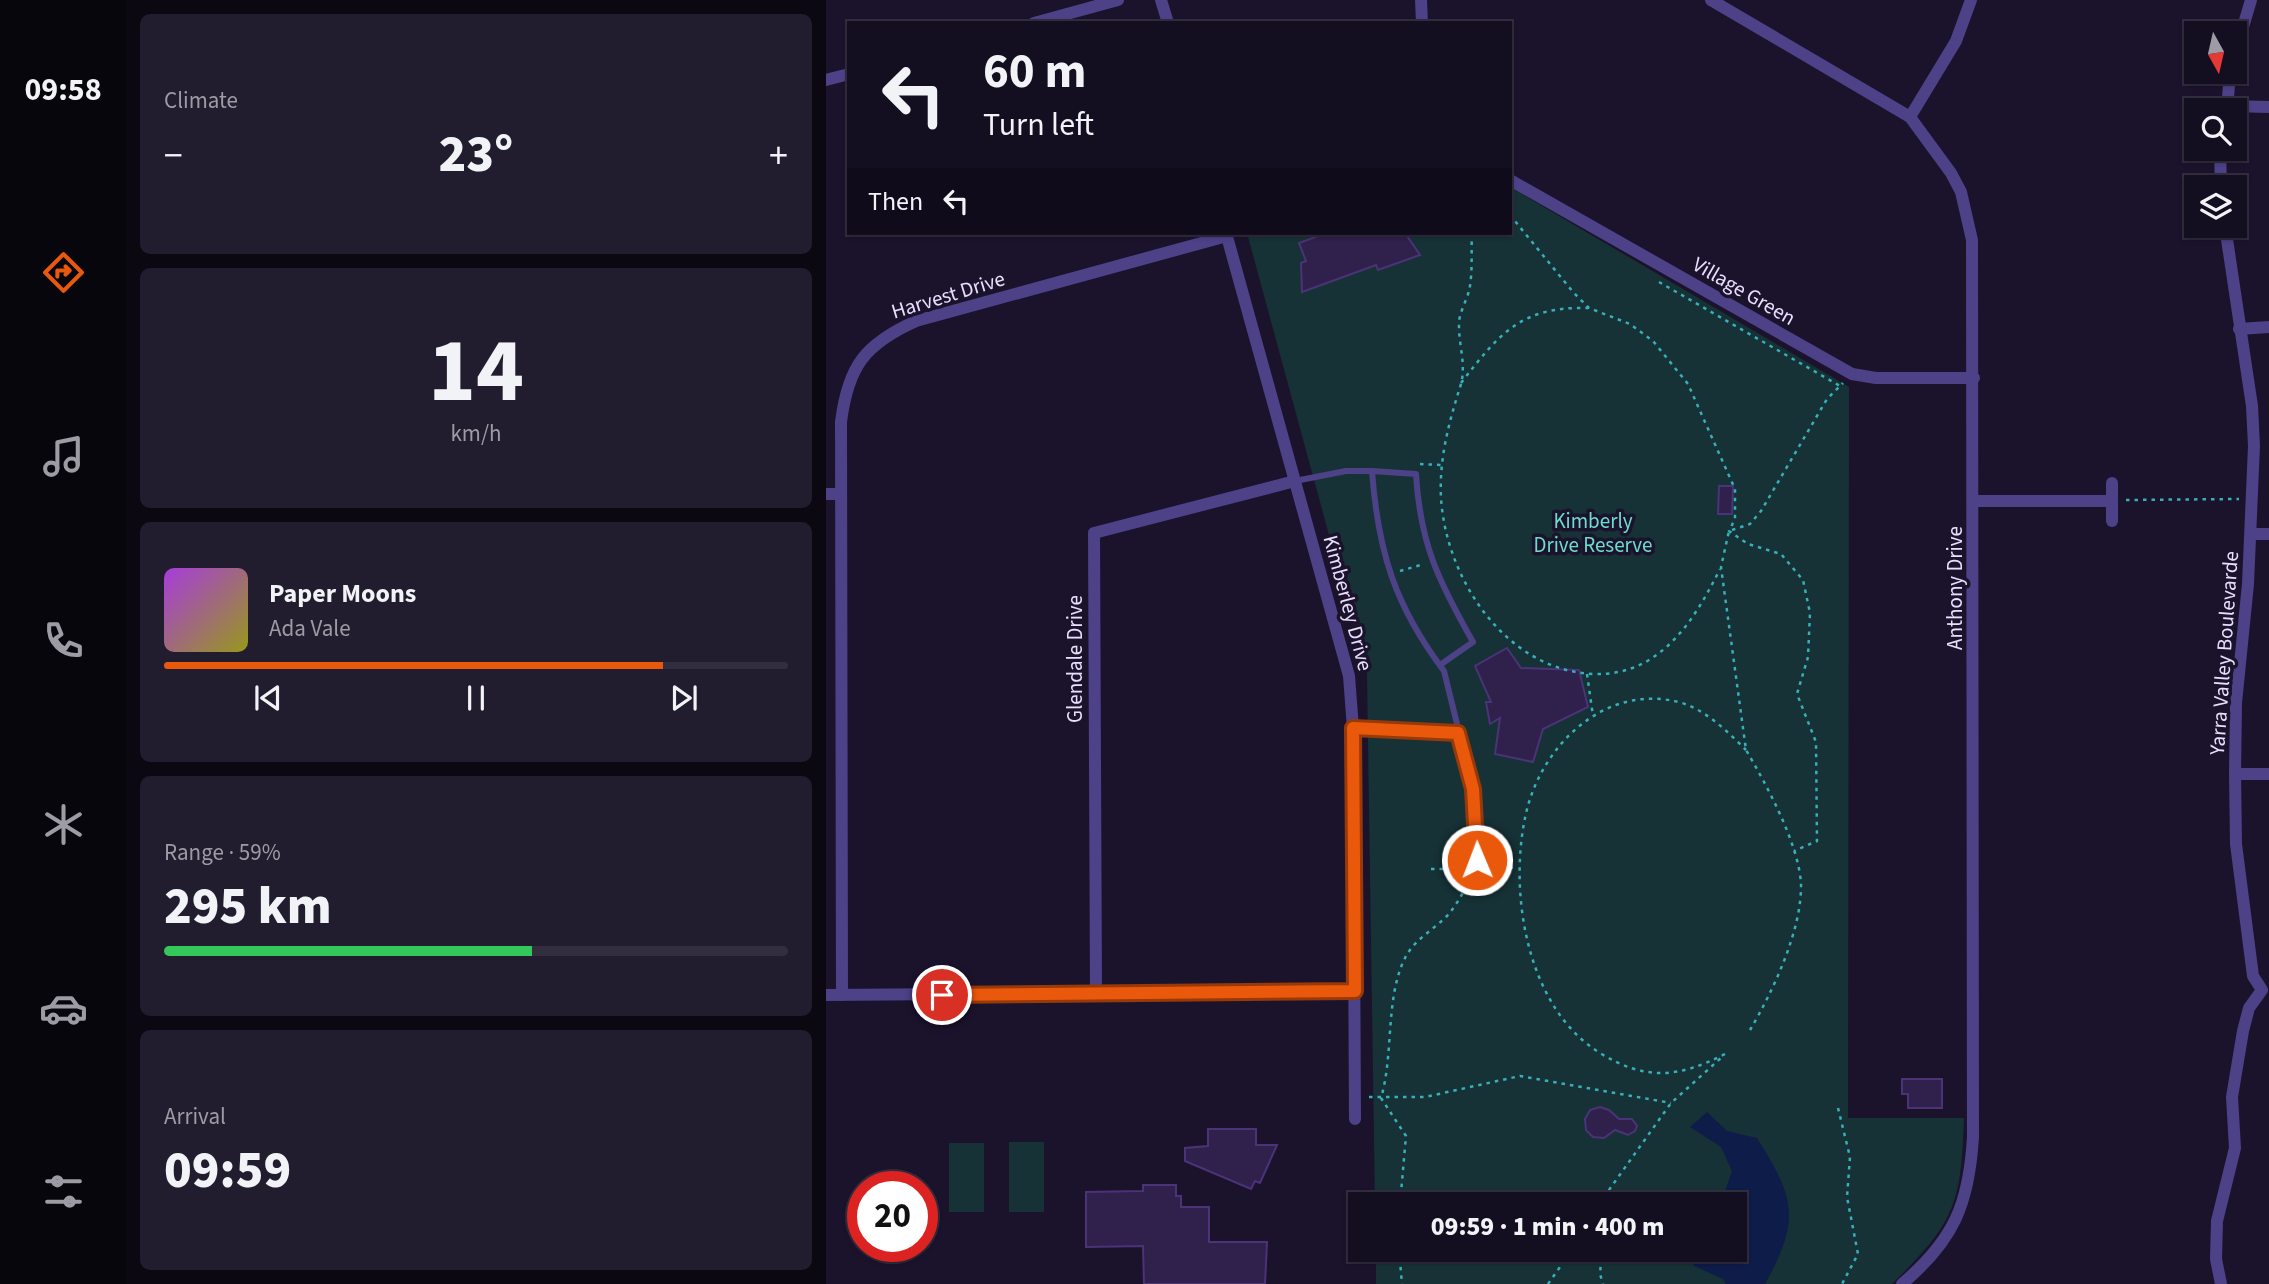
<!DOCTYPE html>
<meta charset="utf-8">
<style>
:root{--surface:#140e21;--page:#211c2e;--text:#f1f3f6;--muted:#9d9ca5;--line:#332e3f;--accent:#ea580c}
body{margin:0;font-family:"Source Sans 3",sans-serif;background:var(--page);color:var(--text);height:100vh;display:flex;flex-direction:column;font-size:26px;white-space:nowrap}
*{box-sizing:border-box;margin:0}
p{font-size:23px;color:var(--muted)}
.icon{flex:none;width:38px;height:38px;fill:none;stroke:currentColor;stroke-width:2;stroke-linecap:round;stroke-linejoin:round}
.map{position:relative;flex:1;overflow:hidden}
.side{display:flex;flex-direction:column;gap:14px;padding:14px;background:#0b0812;width:700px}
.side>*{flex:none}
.top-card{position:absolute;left:21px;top:21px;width:665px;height:214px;border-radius:0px;box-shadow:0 2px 5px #0004,0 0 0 2px var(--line);background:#140e21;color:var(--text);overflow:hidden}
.needle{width:46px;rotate:172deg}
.controls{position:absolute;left:1358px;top:21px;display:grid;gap:14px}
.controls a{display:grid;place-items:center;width:63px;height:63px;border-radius:0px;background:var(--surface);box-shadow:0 2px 5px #0004,0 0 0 2px var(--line);font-size:35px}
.speed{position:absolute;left:21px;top:1171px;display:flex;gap:14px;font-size:35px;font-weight:700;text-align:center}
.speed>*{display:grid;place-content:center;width:91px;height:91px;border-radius:50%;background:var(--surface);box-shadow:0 2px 5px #0004,0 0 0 2px var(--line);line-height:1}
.speed .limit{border:10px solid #d22;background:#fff;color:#111}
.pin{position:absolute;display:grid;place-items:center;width:60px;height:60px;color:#fff;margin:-30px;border:4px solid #fff;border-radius:50%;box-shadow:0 2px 7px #0007}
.me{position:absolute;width:77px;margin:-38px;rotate:359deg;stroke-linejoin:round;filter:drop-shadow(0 0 5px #0008)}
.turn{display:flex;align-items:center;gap:24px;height:147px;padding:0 21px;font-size:32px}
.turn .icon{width:91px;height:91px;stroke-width:2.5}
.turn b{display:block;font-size:49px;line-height:60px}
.then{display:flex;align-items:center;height:66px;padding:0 21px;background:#0003;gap:14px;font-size:26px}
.big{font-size:52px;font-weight:800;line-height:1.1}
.side .card{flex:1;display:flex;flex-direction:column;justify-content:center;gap:10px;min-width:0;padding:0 24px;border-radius:10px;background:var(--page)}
.side .dial{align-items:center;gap:0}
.dial b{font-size:91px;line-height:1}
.song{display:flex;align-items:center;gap:21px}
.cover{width:84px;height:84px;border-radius:10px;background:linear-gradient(135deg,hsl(280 70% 55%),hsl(60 70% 35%))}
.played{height:7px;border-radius:4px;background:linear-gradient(90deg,var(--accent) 80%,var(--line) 80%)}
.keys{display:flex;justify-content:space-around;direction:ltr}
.heat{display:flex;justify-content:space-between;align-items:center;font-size:38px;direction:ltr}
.charge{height:10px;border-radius:5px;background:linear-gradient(90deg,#34c759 59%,var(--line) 0)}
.trip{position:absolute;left:522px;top:1192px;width:399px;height:70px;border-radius:0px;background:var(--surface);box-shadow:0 2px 5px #0004,0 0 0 2px var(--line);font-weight:800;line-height:70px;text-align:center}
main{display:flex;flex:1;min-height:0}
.tabs{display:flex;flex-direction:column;width:126px;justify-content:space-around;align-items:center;background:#08060d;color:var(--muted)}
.tabs .icon{width:49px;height:49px}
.tabs .on{color:var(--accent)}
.tabs b{font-size:32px;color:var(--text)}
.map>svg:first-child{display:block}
</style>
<main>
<nav class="tabs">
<b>09:58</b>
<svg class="icon on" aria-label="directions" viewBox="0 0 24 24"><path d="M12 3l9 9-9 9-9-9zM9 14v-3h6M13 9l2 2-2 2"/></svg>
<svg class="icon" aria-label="music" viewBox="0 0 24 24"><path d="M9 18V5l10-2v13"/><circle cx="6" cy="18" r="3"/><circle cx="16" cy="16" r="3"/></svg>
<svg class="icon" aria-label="phone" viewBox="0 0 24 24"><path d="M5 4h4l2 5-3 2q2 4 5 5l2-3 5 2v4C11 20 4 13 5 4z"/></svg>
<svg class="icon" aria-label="climate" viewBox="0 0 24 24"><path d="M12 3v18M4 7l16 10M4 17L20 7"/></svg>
<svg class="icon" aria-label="car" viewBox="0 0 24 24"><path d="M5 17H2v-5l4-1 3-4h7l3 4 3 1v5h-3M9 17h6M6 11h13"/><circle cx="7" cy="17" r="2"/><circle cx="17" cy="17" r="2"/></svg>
<svg class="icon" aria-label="filters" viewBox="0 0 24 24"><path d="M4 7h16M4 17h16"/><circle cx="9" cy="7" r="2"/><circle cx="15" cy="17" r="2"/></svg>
</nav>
<section class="side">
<div class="card"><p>Climate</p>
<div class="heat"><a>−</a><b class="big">23°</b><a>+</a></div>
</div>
<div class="card dial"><b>14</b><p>km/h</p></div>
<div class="card">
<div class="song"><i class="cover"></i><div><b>Paper Moons</b><p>Ada Vale</p></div></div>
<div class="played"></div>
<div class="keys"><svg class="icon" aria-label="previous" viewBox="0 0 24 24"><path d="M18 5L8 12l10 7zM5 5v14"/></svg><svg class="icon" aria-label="pause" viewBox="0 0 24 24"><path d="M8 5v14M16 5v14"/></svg><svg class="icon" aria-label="next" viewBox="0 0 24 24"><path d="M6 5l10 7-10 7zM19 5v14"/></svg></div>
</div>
<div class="card"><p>Range · 59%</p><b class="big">295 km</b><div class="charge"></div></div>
<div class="card"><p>Arrival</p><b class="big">09:59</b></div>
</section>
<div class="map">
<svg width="1443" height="1284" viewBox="0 0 1443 1284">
<rect width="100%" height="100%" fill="#1b132c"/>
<g fill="#163236">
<path d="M684 187 1023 387 1022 1118H1138C1135 1205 1129 1222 1066 1284H550V1250H908V1204H549L541 675 421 233H684Z"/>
<rect x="183" y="1142" width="35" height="70"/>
<rect x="123" y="1143" width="35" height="69"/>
</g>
<path fill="#0e1c4a" d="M881 1112 901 1131 931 1138C969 1198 975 1219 939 1284H900L897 1279 868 1266 864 1250H908V1204H888L897 1197 906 1171 895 1147 864 1127Z"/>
<g fill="#2f204c" stroke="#4a3377" stroke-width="2">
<polygon points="500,233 579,233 594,255 552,270 550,265 476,292 475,263 480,261 473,243"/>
<polygon points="893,486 907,486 906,514 892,514"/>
<polygon points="681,648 695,668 753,670 762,707 717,729 707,762 669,754 674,718 664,724 660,702 665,702 649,666"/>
<polygon points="1076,1079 1116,1079 1116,1108 1082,1108 1082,1094 1076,1094"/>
<polygon points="774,1107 783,1110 793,1119 806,1119 811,1126 809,1131 802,1135 789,1130 778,1138 767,1137 760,1130 759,1119 764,1110"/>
<polygon points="382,1129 430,1129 430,1145 451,1145 434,1183 429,1181 425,1189 359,1161 359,1148 382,1146"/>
<polygon points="317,1185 350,1185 350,1196 355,1196 355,1207 383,1207 383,1242 441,1242 439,1284 318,1284 317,1246 260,1247 260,1192 317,1191"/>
</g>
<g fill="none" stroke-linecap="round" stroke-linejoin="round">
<g stroke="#38afb9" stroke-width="2.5" stroke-dasharray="3.5 5" stroke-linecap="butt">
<polyline points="684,215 747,292 763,308 804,324 827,341 862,384 909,489 909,519 903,531 922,544 955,554 977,580 984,613 982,657 971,694 990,742 991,841 968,851"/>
<path d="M646 233C645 251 647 273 643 291 640 302 632 315 633 326 633 346 640 364 635 384 623 422 613 458 615 498 620 580 681 671 768 674 834 676 868 621 894 569"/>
<polyline points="833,282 1014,386"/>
<path d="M635 383C673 334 695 306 762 308"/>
<polyline points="594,464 615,465"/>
<polyline points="1300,500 1413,499"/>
<polyline points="574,571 598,564"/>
<polyline points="761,674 767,716"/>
<polyline points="658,867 692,868"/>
<polyline points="605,869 646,869"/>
<path d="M924 1030C947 991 976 930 975 884 973 844 940 784 920 750L895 567 903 531 924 524 935 511 1001 399 1017 383"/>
<path d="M899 1054C852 1078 820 1081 774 1053 701 1008 683 895 699 818 713 747 779 681 856 703 881 711 902 732 920 750"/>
<polyline points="543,1097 599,1097 694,1076 845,1103"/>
<polyline points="1012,1108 1024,1157 1021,1197 1032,1254 1016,1284"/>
<path d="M574 1204 580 1136 555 1098C568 1054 559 998 579 958 588 940 607 930 621 916 633 902 642 885 647 868"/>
<polyline points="773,1204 845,1103 896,1057"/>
<polyline points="780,1204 780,1195"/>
<polyline points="573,1250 576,1284"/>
<polyline points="776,1250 774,1274 777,1284"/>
<polyline points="722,1284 746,1250"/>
</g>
<g stroke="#4d4188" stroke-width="6">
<polyline points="469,481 520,471 546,471"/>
<path d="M614 665 647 642C613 582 594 544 590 474L546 471C552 552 569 606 618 671L647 789 651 860"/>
<polyline points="527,728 632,732"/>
</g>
<g stroke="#4d4188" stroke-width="12">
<polyline points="335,0 342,23"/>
<polyline points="595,0 596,23"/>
<path d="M885 0 1084 117 1125 173 1135 192 1146 240 1147 1137C1143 1204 1128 1240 1076 1284"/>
<polyline points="208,23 292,0"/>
<polyline points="1409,54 1425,0"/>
<polyline points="0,80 23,74"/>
<polyline points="1402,106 1443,107"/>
<polyline points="1401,110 1404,72"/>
<polyline points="1084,117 1130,41 1145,0"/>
<polyline points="1394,149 1395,187"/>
<polyline points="684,180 1026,374 1050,378 1148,378"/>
<polyline points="400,233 523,676 527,728 529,1119"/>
<polyline points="1413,329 1443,327"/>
<polyline points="1286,483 1286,521"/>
<polyline points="0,494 15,494"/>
<polyline points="1148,501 1286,501"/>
<polyline points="1425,534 1443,534"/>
<polyline points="1409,774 1443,774"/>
<polyline points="270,993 268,533 469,481"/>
<polyline points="0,995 529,991"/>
<path d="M16 995 15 422C22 366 39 344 90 321L401 236"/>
<polyline points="1395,1284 1390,1259 1391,1221 1409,1148 1406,1097 1417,1031 1423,1008 1436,990 1427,976 1410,844 1409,774 1410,703 1422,584 1428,446 1426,406 1399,226"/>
</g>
</g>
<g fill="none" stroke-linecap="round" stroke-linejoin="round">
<g stroke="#983908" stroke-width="18">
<polyline id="route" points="116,995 529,991 527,728 632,733 647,789 651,860"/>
</g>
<use href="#route" stroke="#ea580c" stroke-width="12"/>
</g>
<g text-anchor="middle" stroke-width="7" stroke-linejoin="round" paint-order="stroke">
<g font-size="21" fill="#e7dffd" stroke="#1b132c">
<text transform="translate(918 291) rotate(30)" y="7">Village Green</text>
<text transform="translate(122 295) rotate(-17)" y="7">Harvest Drive</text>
<text transform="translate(1129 588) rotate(-90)" y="7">Anthony Drive</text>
<text transform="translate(522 603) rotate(75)" y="7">Kimberley Drive</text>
<text transform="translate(1398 653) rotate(-86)" y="7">Yarra Valley Boulevarde</text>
<text transform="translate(249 659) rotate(-90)" y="7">Glendale Drive</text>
</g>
<g font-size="21" fill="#6ddccf" stroke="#1b132c">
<text x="767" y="528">Kimberly<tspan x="767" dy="24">Drive Reserve</tspan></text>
</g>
</g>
</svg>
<div class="controls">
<a><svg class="needle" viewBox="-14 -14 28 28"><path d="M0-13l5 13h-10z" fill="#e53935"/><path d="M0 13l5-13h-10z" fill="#9d9ca5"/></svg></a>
<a><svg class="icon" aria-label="search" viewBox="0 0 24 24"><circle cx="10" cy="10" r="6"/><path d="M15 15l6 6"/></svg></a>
<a><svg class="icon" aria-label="layers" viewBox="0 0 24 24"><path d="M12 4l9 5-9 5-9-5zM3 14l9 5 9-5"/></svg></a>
</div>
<div class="speed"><div class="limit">20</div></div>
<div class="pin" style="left:116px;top:995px;background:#d93025"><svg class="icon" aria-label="arrive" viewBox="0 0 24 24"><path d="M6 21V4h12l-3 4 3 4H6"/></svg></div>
<svg class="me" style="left:651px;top:860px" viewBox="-20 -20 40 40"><circle r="17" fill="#ea580c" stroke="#fff" stroke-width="3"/><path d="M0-11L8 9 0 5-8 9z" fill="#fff"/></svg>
<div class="trip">09:59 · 1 min · 400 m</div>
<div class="top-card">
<div class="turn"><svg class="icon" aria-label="left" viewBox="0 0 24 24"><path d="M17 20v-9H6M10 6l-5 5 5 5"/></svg><div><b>60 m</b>Turn left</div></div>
<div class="then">Then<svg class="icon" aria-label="left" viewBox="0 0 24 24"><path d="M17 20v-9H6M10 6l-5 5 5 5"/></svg></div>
</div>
</div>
</main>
